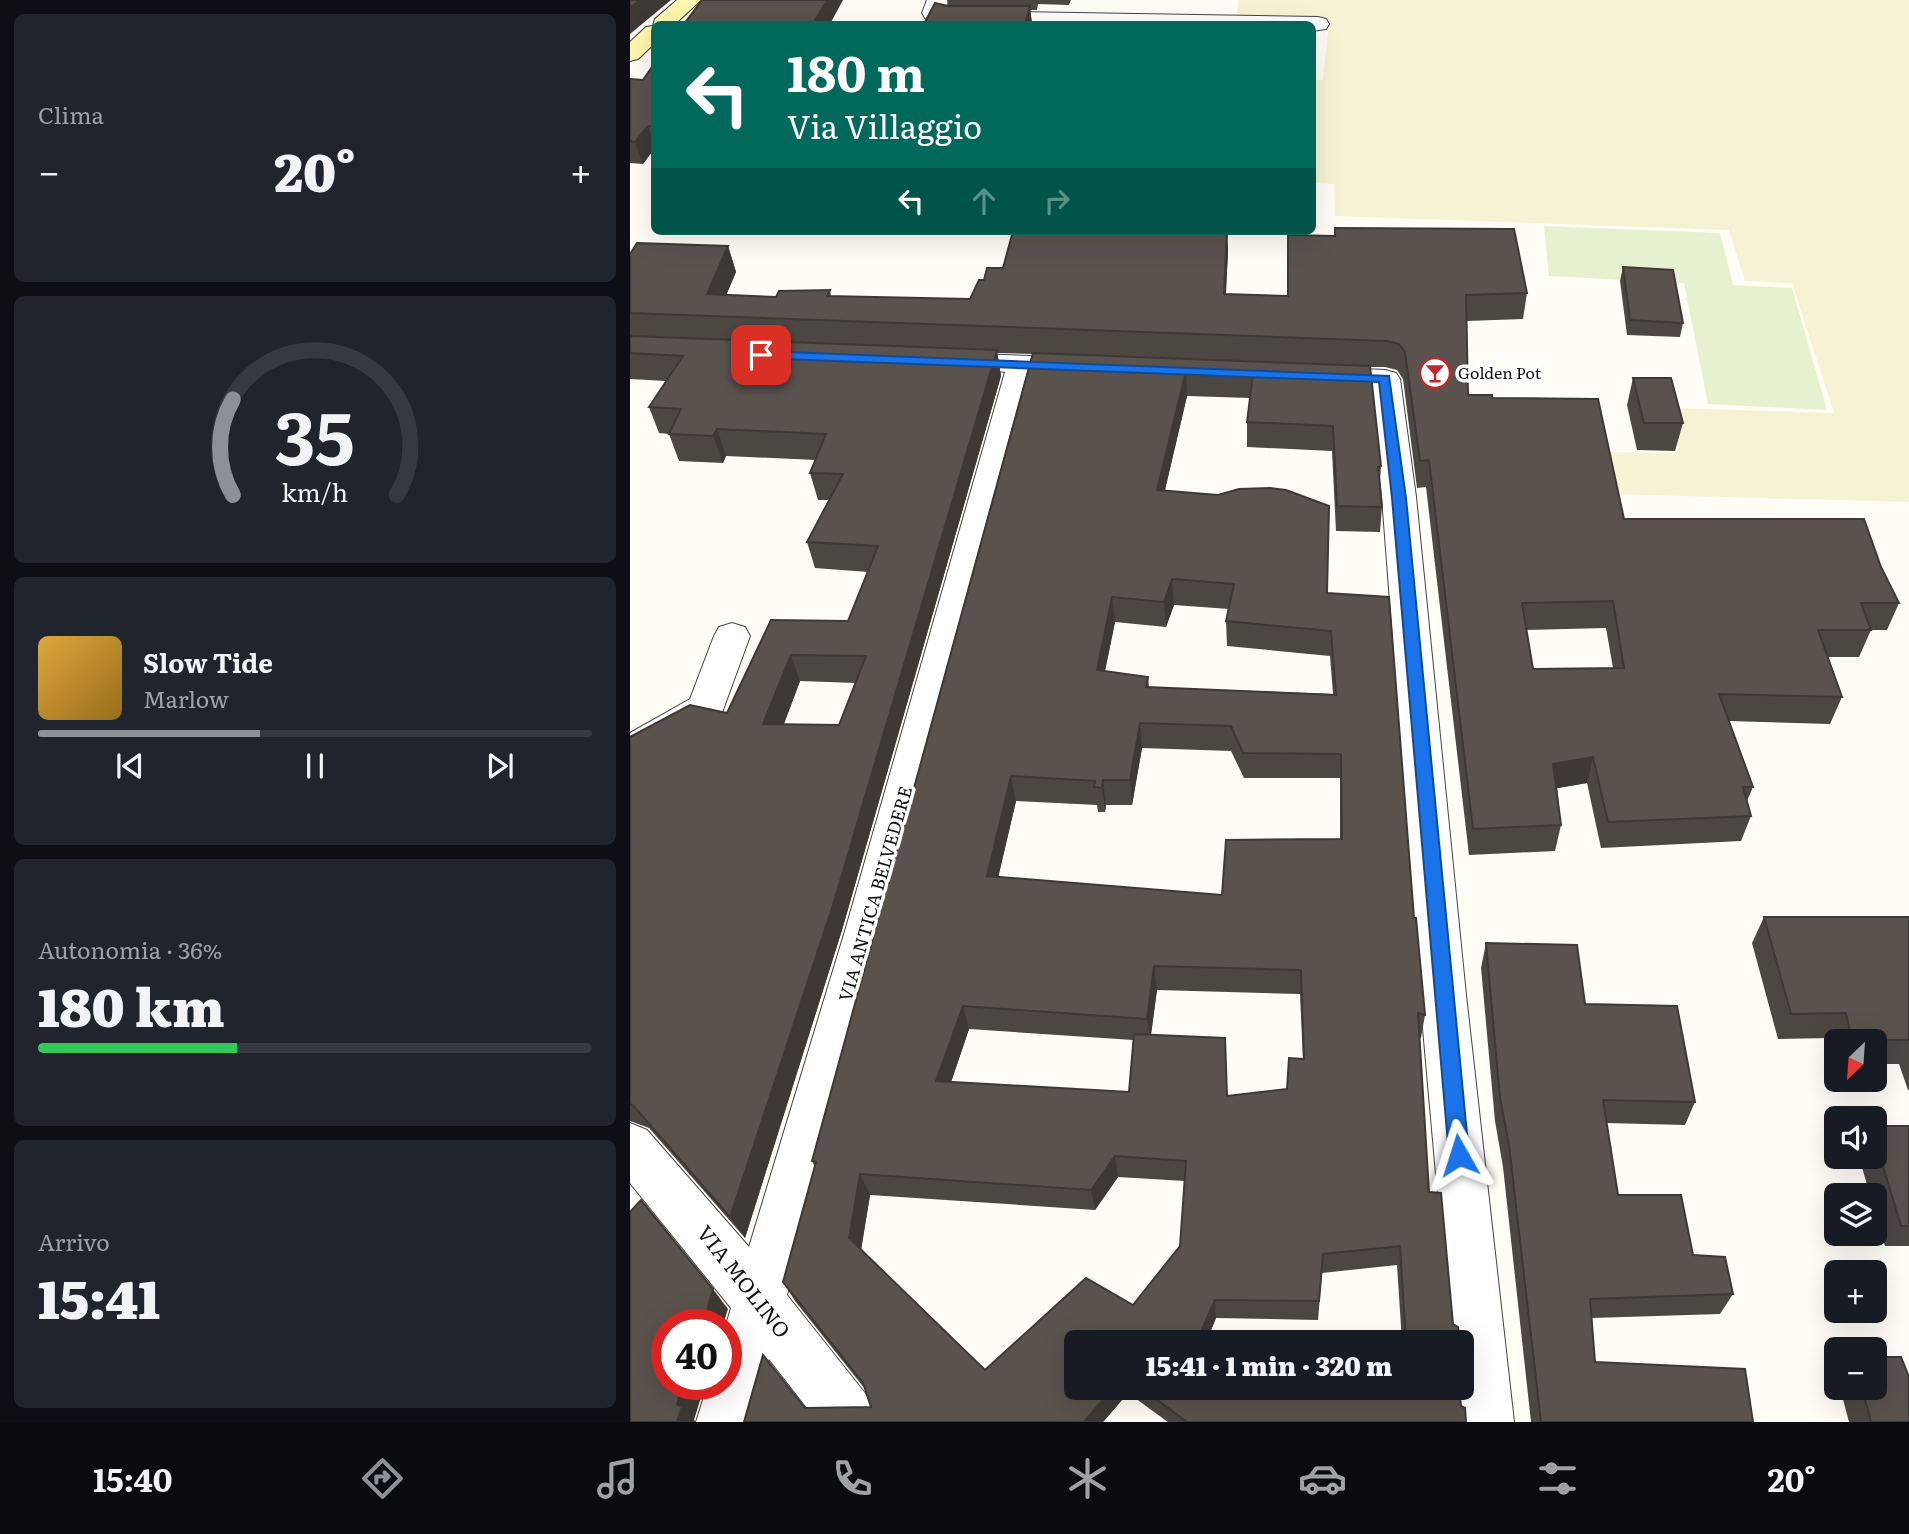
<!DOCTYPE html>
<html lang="it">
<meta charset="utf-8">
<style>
:root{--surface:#171b24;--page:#20242c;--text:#f1f3f6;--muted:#9ea1a6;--line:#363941;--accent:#8c9099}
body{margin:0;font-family:Literata,serif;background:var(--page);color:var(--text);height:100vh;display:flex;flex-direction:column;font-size:26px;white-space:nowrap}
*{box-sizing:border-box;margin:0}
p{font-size:23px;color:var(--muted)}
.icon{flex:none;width:38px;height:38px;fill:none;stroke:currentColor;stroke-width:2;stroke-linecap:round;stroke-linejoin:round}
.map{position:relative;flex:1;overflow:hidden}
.details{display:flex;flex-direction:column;gap:14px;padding:14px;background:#0d0f14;width:630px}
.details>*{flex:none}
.banner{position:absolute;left:21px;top:21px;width:665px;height:214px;border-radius:10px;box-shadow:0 7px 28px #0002;background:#00695c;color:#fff;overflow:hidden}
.needle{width:46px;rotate:205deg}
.fabs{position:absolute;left:1194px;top:1029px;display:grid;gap:14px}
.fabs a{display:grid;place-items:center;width:63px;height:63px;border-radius:10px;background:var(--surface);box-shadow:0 7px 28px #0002;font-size:35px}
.speed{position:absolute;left:21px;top:1309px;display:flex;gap:14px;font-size:35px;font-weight:700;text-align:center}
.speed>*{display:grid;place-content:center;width:91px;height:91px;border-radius:50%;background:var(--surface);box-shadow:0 7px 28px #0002;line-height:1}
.speed .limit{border:10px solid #d22;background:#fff;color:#111}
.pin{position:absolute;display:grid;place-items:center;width:60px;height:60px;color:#fff;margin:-30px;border-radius:14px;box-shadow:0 4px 10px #0006}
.me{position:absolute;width:77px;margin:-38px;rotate:354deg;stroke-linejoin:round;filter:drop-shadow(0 0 5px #0008)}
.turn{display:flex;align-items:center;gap:24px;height:147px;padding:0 21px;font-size:32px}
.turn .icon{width:91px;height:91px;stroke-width:2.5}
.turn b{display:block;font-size:49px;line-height:60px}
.lanes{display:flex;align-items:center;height:66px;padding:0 21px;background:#0003;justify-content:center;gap:35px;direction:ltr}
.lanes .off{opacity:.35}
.big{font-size:52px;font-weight:800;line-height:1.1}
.details .tile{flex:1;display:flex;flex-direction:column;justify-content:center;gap:10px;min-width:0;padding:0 24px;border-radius:10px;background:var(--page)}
.details .dial{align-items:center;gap:0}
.dial svg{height:182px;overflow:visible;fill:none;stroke:var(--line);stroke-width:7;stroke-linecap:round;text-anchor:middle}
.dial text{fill:var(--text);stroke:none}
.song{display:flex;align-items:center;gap:21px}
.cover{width:84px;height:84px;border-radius:10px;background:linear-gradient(135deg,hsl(40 70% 55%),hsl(40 70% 35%))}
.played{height:7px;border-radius:4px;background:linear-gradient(90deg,var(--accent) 40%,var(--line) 40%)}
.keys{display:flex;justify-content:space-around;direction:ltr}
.heat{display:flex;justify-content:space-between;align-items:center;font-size:38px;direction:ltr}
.charge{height:10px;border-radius:5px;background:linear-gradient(90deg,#34c759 36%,var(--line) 0)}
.trip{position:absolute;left:434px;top:1330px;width:410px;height:70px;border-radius:10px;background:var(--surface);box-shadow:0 7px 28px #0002;font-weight:800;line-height:70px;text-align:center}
.tabs{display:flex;height:112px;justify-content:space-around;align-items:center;background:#090b0e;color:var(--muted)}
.tabs .icon{width:49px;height:49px}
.tabs .selected{color:var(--accent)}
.tabs b{font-size:32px;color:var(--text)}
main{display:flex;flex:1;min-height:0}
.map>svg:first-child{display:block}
</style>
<main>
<section class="details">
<div class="tile"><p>Clima</p>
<div class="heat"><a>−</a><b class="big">20°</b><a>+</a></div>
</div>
<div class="tile dial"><svg viewBox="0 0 100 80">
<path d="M14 69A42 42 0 1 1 86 69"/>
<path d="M14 69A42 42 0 0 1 14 27" stroke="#8c9099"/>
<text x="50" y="56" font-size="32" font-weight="700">35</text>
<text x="50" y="72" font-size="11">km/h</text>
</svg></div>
<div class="tile">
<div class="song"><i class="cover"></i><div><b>Slow Tide</b><p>Marlow</p></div></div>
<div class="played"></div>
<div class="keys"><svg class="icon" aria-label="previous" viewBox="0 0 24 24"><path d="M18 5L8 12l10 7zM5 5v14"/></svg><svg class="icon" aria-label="pause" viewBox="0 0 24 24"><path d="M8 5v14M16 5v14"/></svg><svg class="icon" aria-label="next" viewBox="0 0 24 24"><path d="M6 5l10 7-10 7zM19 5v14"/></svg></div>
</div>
<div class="tile"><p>Autonomia · 36%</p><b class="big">180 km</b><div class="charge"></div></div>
<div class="tile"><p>Arrivo</p><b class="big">15:41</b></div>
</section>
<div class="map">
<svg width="1279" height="1422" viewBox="0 0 1279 1422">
<rect width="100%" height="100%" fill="#fffdf5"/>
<polygon fill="#f6f3d4" points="608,0 1279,0 1279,502 980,494 972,452 1049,453 1038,408 1204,413 1162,283 1115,281 1099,230 705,216 704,184 682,183 683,80 693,80 699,20 607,17"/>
<polygon fill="#e6f2cf" points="914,226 1090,233 1103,285 1162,288 1197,410 1078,404 1054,283 919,276"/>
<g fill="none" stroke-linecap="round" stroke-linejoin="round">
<g stroke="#444" stroke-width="2">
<g id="minor">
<polygon points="297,0 319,0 315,10 322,11 688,17 696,19 699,24 696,29 682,31 682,24 321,24 295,18 292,13"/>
<polygon points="392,356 403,359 407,365 259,931 157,1295 242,1402 250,1422 188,1422 139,1359 122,1422 66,1422 78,1384 96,1384 96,1325 101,1308 0,1183 0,1123 17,1130 119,1247 215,931 377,365 381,359"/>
<polygon points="102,623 115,627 120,636 90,718 14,762 0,766 0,733 60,699 84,636 89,627"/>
</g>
</g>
<g stroke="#444" stroke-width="2">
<g id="tertiary">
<polygon points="317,353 453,358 464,361 468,367 464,373 453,376 306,368 302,362 306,356"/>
<polygon points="688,367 755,370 766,373 770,379 786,497 836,995 884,1422 828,1422 825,1388 831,1388 831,1342 821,1342 790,995 752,497 741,388 677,382 673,376 677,370"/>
</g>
</g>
<g stroke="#333" stroke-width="2">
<polygon id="secondary" points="47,0 71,0 45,24 24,24 24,44 8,59 0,61 0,42 16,27 23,26 25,19"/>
</g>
<use href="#minor" fill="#fff" fill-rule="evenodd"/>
<use href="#tertiary" fill="#fff" fill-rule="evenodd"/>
<use href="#secondary" fill="#fff6b0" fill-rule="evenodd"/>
</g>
<g fill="#4d4742" fill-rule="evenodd">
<polygon points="317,0 441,0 439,5 408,4 407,10 400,10 402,24 294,24 318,6"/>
<polygon points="24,64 24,149 13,164 0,163 0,79 13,80"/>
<path d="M658 235 897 293 893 319 837 321 838 395 862 398 994 519 1251 567 1269 603 1257 630H1241L1229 657H1198L1212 697 1200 724 1099 721 1123 787 1117 801 1121 816 1111 841 971 848 957 783 927 788 931 825 925 851 839 855 796 487 787 488 773 379 767 370 755 367H740L751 466 750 481 752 507 750 532 706 531 702 451 617 447V422L620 398 557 396 535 490 697 593 784 918 795 1015 791 1038 789 1037 799 1192 823 1324 830 1342H772L767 1265 692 1273 688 1320 586 1318 576 1342H446V1388H829L831 1406 836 1422H538L498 1393 473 1422 175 1408 241 1407 235 1389 165 1301 153 1282 185 1167 182 1161 402 354 367 353 371 376 212 930 115 1238 19 1128 0 1121V737L97 713 141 620 218 621 238 572 185 568 177 542 199 500H188L180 473 186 460 96 456 93 463 49 461 39 434 29 433 19 407 36 381 0 379V254L98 246 106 272 96 295 146 297 200 290 201 296 340 299 354 280 373 268 598 252 596 294 658 296ZM544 605 599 609 596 621 597 646 700 656 703 694 519 687 518 677 475 671 485 622 536 627ZM976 628 983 668 903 669 896 630ZM170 681 226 683 209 725 154 724ZM512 748 601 751 614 778H710V839L592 895 368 877 386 801 467 805 468 812H475L476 805H502ZM527 990 670 994 673 1059 657 1089 597 1096 521 1035ZM339 1029 503 1040 499 1092 321 1082ZM488 1177 555 1181 550 1246 503 1305 355 1370 231 1249 240 1195 465 1210Z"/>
<polygon points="993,267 1053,323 1050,337 997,335 990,281"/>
<polygon points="1003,378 1053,423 1045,451 1007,450 997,405"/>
<polygon points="1134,917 1279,917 1279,1090 1278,1090 1269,1064 1244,1064 1244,1041 1206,1041 1206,1058 1202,1038 1148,1039 1122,943"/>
<polygon points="856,943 955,1004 1065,1102 1055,1125 976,1123 988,1195 1063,1255 1103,1294 1090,1314 962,1318 965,1362 1123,1422 901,1422 873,1167 865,1121 851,968"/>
<polygon points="1244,1126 1279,1126 1279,1246 1255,1246 1244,1210 1244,1195 1240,1195 1229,1157 1244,1157"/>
<polygon points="1210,1388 1244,1388 1279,1422 1219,1422"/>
</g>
<g fill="#3f3936">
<polygon points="10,0 41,0 0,34 0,8"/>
<polygon points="197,0 213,0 200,24 183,24"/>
<polygon points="400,6 402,24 395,24"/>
<polygon points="18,126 24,145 24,149 13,164 5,142"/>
<polygon points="598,231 598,252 594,320 594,294"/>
<polygon points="98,246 106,272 87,317 77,294"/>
<polygon points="367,350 371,376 212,930 115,1238 100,1217"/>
<polygon points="556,371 557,396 529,515 527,490"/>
<polygon points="87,429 96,456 93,463 83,436"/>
<polygon points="542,579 544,605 536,627 534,602"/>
<polygon points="482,597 485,622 470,695 467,670"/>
<polygon points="161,655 170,681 144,750 133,724"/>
<polygon points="510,723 512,748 502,805 500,780"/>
<polygon points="963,757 957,783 917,790 923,764"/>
<polygon points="381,776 386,801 363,900 357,876"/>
<polygon points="473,780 476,805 475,812 472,788"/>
<polygon points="524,966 527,990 520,1041 517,1019"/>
<polygon points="333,1006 339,1029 314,1103 306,1081"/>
<polygon points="485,1156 488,1177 465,1210 461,1190"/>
<polygon points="230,1174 240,1195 230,1257 219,1238"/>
<polygon points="83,1289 98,1309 93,1325 78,1325 78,1306"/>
<polygon points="585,1300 586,1318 576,1342 566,1342"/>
<polygon points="53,1384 75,1384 64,1420 66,1422 47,1422 47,1404"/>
<polygon points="483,1388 497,1388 498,1393 473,1422 454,1422"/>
</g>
<g fill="#5a524d" stroke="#3f3936" stroke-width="2" fill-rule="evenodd">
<polygon points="0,0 10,0 0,8"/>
<polygon points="72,0 197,0 183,24 54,24"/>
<polygon points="305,3 318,6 400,6 395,24 294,24"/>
<polygon points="24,64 24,126 18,126 5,142 0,141 0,79 13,80"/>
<path d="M705 228 884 229 897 293 836 295 838 395H862V398L968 399 994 519H1234L1251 567 1269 603H1231L1241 630H1188L1212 697 1089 694 1123 787H1113L1121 816 978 822 963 757 923 764 931 825 843 829 799 460 790 461 775 352 769 344 757 341 0 313V254L7 243 98 246 77 294 146 297 149 291 200 290 197 296 340 299 349 280H354L357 268H373L383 231H597L594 294 658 296V235L705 236ZM983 601 994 668 903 669 892 603Z"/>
<polygon points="993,267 1043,270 1053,323 1000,320"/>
<path d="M0 336 367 350 203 905 100 1217 3 1105 0 1104V737L60 705 97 713 141 620 218 621 248 546 177 542 213 474 180 473 196 434 87 429 83 436 39 434 51 409 19 407 53 356 0 353ZM161 655 236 656 209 725 133 724Z"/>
<path d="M403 353 740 366 751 466 748 467 752 507 707 506 703 426 617 422 623 374 556 371 527 490 588 495 609 489 640 488 656 490 699 506 697 593 759 597 784 918H786L795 1015 788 1013 799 1192 811 1193 823 1324 828 1327 830 1342H776L770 1246 693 1254 689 1301 585 1300 566 1342H446V1388H483L454 1422H114L133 1355 175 1408 241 1407 233 1383 153 1282 186 1162 182 1161ZM542 579 604 584 596 621 701 631 706 695 516 687 518 677 467 670 482 597 534 602ZM510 723 601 726 613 753 711 754 712 839 596 840 592 895 357 876 381 776 465 781 464 787 472 788 473 780H500ZM524 966 671 970 674 1059 659 1058 657 1089 597 1096 595 1038 504 1034 499 1092 306 1081 333 1006 517 1019ZM485 1156 556 1161 550 1246 503 1305 456 1278 355 1370 219 1238 230 1174 461 1190Z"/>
<polygon points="1003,378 1041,378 1053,423 1014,423"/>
<polygon points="1134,917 1279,917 1279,1040 1222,1040 1216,1013 1161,1014"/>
<polygon points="856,943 947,945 955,1004 1047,1006 1065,1102 973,1100 988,1195 1051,1195 1063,1255 1095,1257 1103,1294 960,1299 965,1362 1115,1369 1123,1422 911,1422 879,1145 870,1098"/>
<polygon points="1244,1126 1279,1126 1279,1226 1271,1226 1244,1136"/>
<polygon points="11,1200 83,1289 78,1306 78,1325 37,1325 37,1384 53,1384 47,1404 52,1407 47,1422 0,1422 0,1212"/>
<polygon points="1244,1357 1271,1357 1279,1377 1279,1422 1241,1422 1232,1388 1244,1388"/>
<polygon points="511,1388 829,1388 831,1406 835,1408 836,1422 557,1422"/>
</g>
<polygon fill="#1a73e8" stroke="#114b97" stroke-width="2" points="131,351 759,376 776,498 839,1155 836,1162 829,1165 822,1162 819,1155 762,498 749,382 126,358 125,355"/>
<defs>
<g id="bar-ring" transform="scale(1.575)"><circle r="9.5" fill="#fff" stroke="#c4262e" stroke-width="1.5"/><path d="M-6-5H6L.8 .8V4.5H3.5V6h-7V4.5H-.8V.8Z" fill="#c4262e"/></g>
</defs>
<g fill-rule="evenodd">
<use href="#bar-ring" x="805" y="373"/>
</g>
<g text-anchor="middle" stroke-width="7" stroke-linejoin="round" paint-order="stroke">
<g font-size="16" fill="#111" stroke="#fff" text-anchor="start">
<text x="828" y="379">Golden Pot</text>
</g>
<g font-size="18" fill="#111" stroke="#fff">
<text transform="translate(246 894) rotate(-74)" y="6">VIA ANTICA BELVEDERE</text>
</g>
<g font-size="21" fill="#111" stroke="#fff">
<text transform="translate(113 1282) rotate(52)" y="7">VIA MOLINO</text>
</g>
</g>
</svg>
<div class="fabs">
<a><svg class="needle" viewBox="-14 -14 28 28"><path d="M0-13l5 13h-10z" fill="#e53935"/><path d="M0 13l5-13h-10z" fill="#9ea1a6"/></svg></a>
<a><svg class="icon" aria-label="sound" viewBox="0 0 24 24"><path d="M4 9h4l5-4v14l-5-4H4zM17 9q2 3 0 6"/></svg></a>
<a><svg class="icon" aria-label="layers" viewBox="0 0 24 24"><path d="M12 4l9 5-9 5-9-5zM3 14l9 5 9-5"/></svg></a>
<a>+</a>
<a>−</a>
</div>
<div class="speed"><div class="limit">40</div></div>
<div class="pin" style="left:131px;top:355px;background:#d93025"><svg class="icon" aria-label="arrive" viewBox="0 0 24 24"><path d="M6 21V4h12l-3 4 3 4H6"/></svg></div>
<svg class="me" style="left:829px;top:1155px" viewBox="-20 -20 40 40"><path d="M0-17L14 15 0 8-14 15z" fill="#1a73e8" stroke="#fff" stroke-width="4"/></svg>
<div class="trip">15:41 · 1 min · 320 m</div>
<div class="banner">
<div class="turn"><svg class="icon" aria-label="left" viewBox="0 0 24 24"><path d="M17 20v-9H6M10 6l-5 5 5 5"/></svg><div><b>180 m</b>Via Villaggio</div></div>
<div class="lanes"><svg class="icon" aria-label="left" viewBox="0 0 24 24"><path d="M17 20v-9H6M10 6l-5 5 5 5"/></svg><svg class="icon off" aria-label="ahead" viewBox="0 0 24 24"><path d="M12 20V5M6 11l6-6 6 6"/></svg><svg class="icon off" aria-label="right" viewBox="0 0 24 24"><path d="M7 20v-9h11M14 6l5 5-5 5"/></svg></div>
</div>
</div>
</main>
<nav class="tabs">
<b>15:40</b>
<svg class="icon selected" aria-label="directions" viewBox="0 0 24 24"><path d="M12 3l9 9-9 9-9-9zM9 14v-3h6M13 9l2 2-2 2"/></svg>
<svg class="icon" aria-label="music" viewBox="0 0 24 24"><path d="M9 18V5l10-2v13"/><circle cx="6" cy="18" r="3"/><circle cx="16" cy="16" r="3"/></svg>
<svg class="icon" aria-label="phone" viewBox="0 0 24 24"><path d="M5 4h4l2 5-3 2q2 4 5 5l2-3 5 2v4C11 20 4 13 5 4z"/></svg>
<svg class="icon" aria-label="climate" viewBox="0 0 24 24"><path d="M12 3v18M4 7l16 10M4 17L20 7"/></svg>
<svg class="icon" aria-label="car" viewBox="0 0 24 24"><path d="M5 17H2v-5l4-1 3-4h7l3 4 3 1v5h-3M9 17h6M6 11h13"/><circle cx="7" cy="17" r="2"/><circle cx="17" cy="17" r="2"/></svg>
<svg class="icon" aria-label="filters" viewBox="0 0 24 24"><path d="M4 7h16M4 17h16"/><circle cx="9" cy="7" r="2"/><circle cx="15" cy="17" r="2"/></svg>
<b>20°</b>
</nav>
